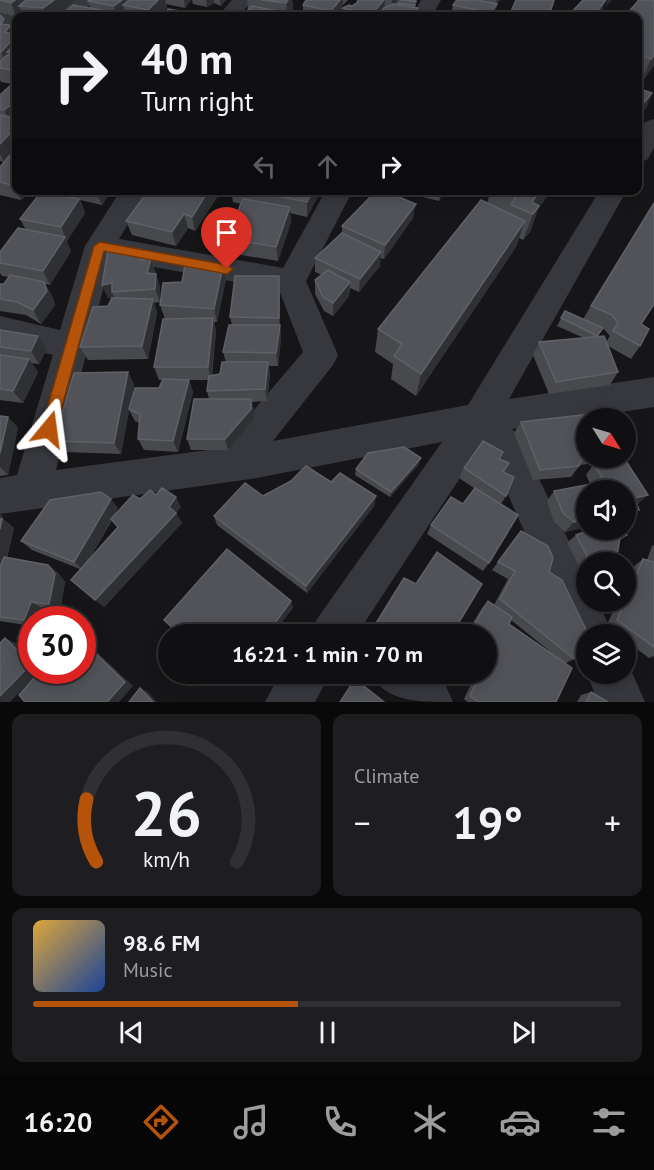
<!DOCTYPE html>
<meta charset="utf-8">
<style>
:root{--surface:#101012;--page:#1e1e20;--text:#f1f3f6;--muted:#9c9d9f;--line:#303032;--accent:#b45309}
body{margin:0;font-family:"PT Sans",sans-serif;background:var(--page);color:var(--text);height:100vh;display:flex;flex-direction:column;font-size:22px;white-space:nowrap}
*{box-sizing:border-box;margin:0}
p{font-size:20px;color:var(--muted)}
.icon{flex:none;width:33px;height:33px;fill:none;stroke:currentColor;stroke-width:2;stroke-linecap:round;stroke-linejoin:round}
.map{position:relative;height:702px;overflow:hidden}
.panel{display:flex;flex-direction:column;gap:12px;padding:12px;background:#09090a;flex:1}
.panel>*{flex:none}
.banner{position:absolute;left:12px;top:12px;width:630px;height:183px;border-radius:12px;box-shadow:0 3px 15px #0003,0 0 0 2px var(--line);background:#101012;color:var(--text);overflow:hidden}
.needle{width:39px;rotate:127deg}
.tools{position:absolute;left:576px;top:408px;display:grid;gap:12px}
.tools a{display:grid;place-items:center;width:60px;height:60px;border-radius:50%;background:var(--surface);box-shadow:0 3px 15px #0003,0 0 0 2px var(--line);font-size:30px}
.speed{position:absolute;left:18px;top:606px;display:flex;gap:12px;font-size:30px;font-weight:700;text-align:center}
.speed>*{display:grid;place-content:center;width:78px;height:78px;border-radius:50%;background:var(--surface);box-shadow:0 3px 15px #0003,0 0 0 2px var(--line);line-height:1}
.speed .limit{border:9px solid #d22;background:#fff;color:#111}
.pin{position:absolute;display:grid;place-items:center;width:51px;height:51px;color:#fff;margin:-62px -26px;border-radius:50% 50% 50% 0;rotate:-45deg;box-shadow:0 0 6px #0007}
.pin .icon{rotate:45deg}
.me{position:absolute;width:66px;margin:-33px;rotate:16deg;stroke-linejoin:round;filter:drop-shadow(0 0 4px #0008)}
.turn{display:flex;align-items:center;gap:21px;height:126px;padding:0 30px;font-size:27px}
.turn .icon{width:78px;height:78px;stroke-width:2.5}
.turn b{display:block;font-size:42px;line-height:51px}
.lanes{display:flex;align-items:center;height:57px;padding:0 30px;background:#0003;justify-content:center;gap:30px;direction:ltr}
.lanes .off{opacity:.35}
.big{font-size:45px;font-weight:800;line-height:1.1}
.panel .widget{flex:1;display:flex;flex-direction:column;justify-content:center;gap:9px;min-width:0;padding:0 21px;border-radius:12px;background:var(--page)}
.panel .dial{align-items:center;gap:0}
.dial svg{height:156px;overflow:visible;fill:none;stroke:var(--line);stroke-width:7;stroke-linecap:round;text-anchor:middle}
.dial text{fill:var(--text);stroke:none}
.song{display:flex;align-items:center;gap:18px}
.cover{width:72px;height:72px;border-radius:9px;background:linear-gradient(135deg,hsl(40 70% 55%),hsl(220 70% 35%))}
.played{height:6px;border-radius:3px;background:linear-gradient(90deg,var(--accent) 45%,var(--line) 45%)}
.keys{display:flex;justify-content:space-around;direction:ltr}
.heat{display:flex;justify-content:space-between;align-items:center;font-size:33px;direction:ltr}
.panel .tiles{flex:1;display:grid;gap:12px;grid-template-columns:1fr 1fr}
.widget:last-child{grid-column:span 2}
.trip{position:absolute;left:158px;top:624px;width:339px;height:60px;border-radius:30px;background:var(--surface);box-shadow:0 3px 15px #0003,0 0 0 2px var(--line);font-weight:800;line-height:60px;text-align:center}
.tabs{display:flex;height:96px;justify-content:space-around;align-items:center;background:#060607;color:var(--muted)}
.tabs .icon{width:42px;height:42px}
.tabs .active{color:var(--accent)}
.tabs b{font-size:27px;color:var(--text)}
.map>svg:first-child{display:block}
</style>
<div class="map">
<svg width="654" height="702" viewBox="0 0 654 702">
<rect width="100%" height="100%" fill="#161618"/>
<g fill="none" stroke-linecap="round" stroke-linejoin="round">
<g fill="#37383d" fill-rule="evenodd">
<polygon points="73,0 95,0 78,16 56,16"/>
<polygon points="232,0 253,0 239,16 218,16"/>
<polygon points="421,0 441,0 432,16 412,16"/>
<polygon points="0,13 16,17 16,29 0,25"/>
<polygon points="654,119 654,148 647,160 638,162 638,134 645,122"/>
<path d="M121 190H148L119 239 283 268 326 190H353L306 281 338 355 333 365 273 441 468 405 600 190H627L509 399 654 377V407L512 429 518 435 586 577V602H598L613 634H586V654L576 649 492 458 481 446 357 634H310L317 619 442 442 251 479 0 514V478L17 475 53 355 0 342V316L60 330 85 246ZM111 259 279 290 303 352 236 431 231 447 56 470Z"/>
<polygon points="626,659 645,702 598,702 587,674 626,674"/>
<polygon points="280,674 330,674 315,702 265,702"/>
<path d="M370 674H430L446 686 453 702C417 702 387 702 370 674Z"/>
</g>
</g>
<g fill="#47494d" fill-rule="evenodd">
<polygon points="0,0 74,1 56,16 24,16 22,13 16,17 0,13"/>
<polygon points="89,0 191,0 185,8 166,4 167,7 158,16 126,16 126,14 123,16 60,16 90,8 88,1"/>
<polygon points="192,0 226,0 221,6 214,3 207,7 193,4"/>
<polygon points="247,0 292,0 293,9 288,16 277,16 248,10"/>
<polygon points="306,0 348,0 343,5 343,9 338,16 303,16 303,5"/>
<polygon points="358,0 416,0 415,8 418,8 417,16 343,16 343,8 352,6 357,3"/>
<polygon points="456,0 500,0 498,2 494,16 451,16 453,5"/>
<polygon points="639,0 654,65 640,85 638,84 638,16"/>
<polygon points="0,15 4,19 6,24 11,25 15,35 16,35 16,149 11,155 16,156 16,190 32,190 21,200 0,195 0,167 4,162 0,161 0,95 12,84 1,82 0,80"/>
<polygon points="638,88 652,93 646,108 638,117"/>
<polygon points="48,190 112,190 102,205 80,200 85,213 67,241 66,241 71,251 50,285 45,284 52,296 55,305 41,324 26,315 0,311 0,284 4,284 9,277 2,276 0,273 0,252 26,230 20,219 50,193"/>
<polygon points="231,190 319,190 319,194 307,217 290,213 291,222 278,261 217,251 214,236 233,222 241,204 233,202"/>
<polygon points="375,190 391,190 388,193 413,218 384,259 380,258 380,266 359,292 350,288 349,296 333,316 324,311 315,294 315,280 322,275 315,272 315,258 342,233 342,226 377,191"/>
<polygon points="394,190 444,190 439,201"/>
<polygon points="491,190 552,190 538,209 530,232 523,240 519,238 516,247 416,396 391,379 393,364 375,352 378,329 487,203"/>
<polygon points="221,191 195,231 188,228 176,246 132,235 126,221 167,195"/>
<polygon points="151,259 160,287 160,302 154,303 157,313 148,359 88,360 80,347 108,306 112,298 108,298 102,285 144,260"/>
<polygon points="223,266 226,279 217,322 214,322 216,331 212,376 220,374 226,362 223,352 232,325 230,317 280,290 280,325 281,338 278,366 269,366 270,375 267,401 252,402 254,410 253,421 228,450 191,450 187,439 209,399 207,391 209,380 189,380 193,392 178,452 144,450 138,439 139,423 135,421 129,410 121,454 63,452 54,441 128,372 134,385 130,404 159,388 163,380 159,380 154,367 165,319 160,305 182,282"/>
<path d="M591 306 641 324 640 346 631 359 608 346 618 372 610 385 549 394 533 355 539 342 584 338 557 326 565 311 583 319ZM593 324 604 329 610 336 606 342 598 337Z"/>
<polygon points="0,330 38,336 47,349 39,364 31,363 38,372 23,403 0,400"/>
<polygon points="0,416 8,417 18,428 8,475 0,476"/>
<polygon points="586,418 586,458 599,458 595,463 580,465 571,477 533,480 514,433 521,422"/>
<polygon points="621,458 624,458 648,495 637,504 639,510 628,519 626,519 626,490 586,490 586,527 565,532 554,522 547,501 554,491 590,484 586,475 594,464"/>
<polygon points="499,459 504,472 506,496 501,504 489,563 483,571 427,534 431,525 463,504 474,488 459,478 464,468"/>
<polygon points="419,464 390,497 355,475 356,469"/>
<polygon points="331,482 376,496 374,506 307,593 217,525 214,516 263,496"/>
<path d="M156 495 181 507 176 513 182 523 104 607 80 569 32 550 21 541 118 508 115 514 140 499ZM112 520 118 527 89 560 98 544Z"/>
<polygon points="0,514 2,516 3,519 14,528 7,558 48,565 58,573 65,582 60,611 42,608 38,620 32,620 32,626 0,621"/>
<path d="M521 531 549 572 574 659 566 663 556 702H468L464 699 476 674H486V634H466L482 608 488 601 494 605 508 579 492 570ZM511 620 552 653 509 624Z"/>
<polygon points="576,535 627,535 619,541 616,562 586,562 586,580 567,543"/>
<polygon points="654,545 654,656 649,658 626,641 626,634 617,634 606,627 617,602 626,602 626,582 632,568 643,559 647,560 652,546"/>
<polygon points="416,584 452,634 380,634 374,630 376,623"/>
<polygon points="591,692 608,702 577,702 581,695"/>
</g>
<g fill="#2f3033">
<polygon points="15,0 40,0 19,6 22,13 16,17 11,3"/>
<polygon points="54,0 74,0 74,1 56,16 46,16 43,8"/>
<polygon points="122,0 136,0 123,5 126,14 123,16 117,16 114,6"/>
<polygon points="158,0 165,0 167,7 158,16 149,16 148,10"/>
<polygon points="184,0 191,0 185,8"/>
<polygon points="206,0 214,0 214,3 207,7"/>
<polygon points="220,0 226,0 221,6"/>
<polygon points="288,0 292,0 293,9 287,16 286,3"/>
<polygon points="340,0 343,0 343,9 338,16 331,16 331,11"/>
<polygon points="384,0 385,0 384,13 378,15 378,16 371,16 371,15"/>
<polygon points="392,0 398,0 391,10"/>
<polygon points="497,0 499,0 494,16 489,16 490,13 495,7"/>
<polygon points="606,0 600,16 593,16"/>
<polygon points="608,0 612,0 605,7"/>
<polygon points="415,5 414,13 418,8 417,16 411,16"/>
<polygon points="101,10 102,16 94,16"/>
<polygon points="4,19 8,29 11,25 16,36 16,54 7,52 11,62 7,66 1,52 1,24"/>
<polygon points="654,55 654,65 640,85 651,59"/>
<polygon points="652,93 646,108 638,117 642,105"/>
<polygon points="11,105 16,116 16,149 4,162 0,154 0,144 11,124 4,110"/>
<polygon points="17,190 32,190 21,200"/>
<polygon points="96,190 112,190 102,205"/>
<polygon points="209,190 221,190 195,231 192,217"/>
<polygon points="313,190 319,190 319,194 307,217 307,202"/>
<polygon points="441,190 444,190 439,201"/>
<polygon points="541,190 552,190 538,209 530,232 523,240 533,214 532,202"/>
<polygon points="79,199 85,213 67,241 61,227"/>
<polygon points="416,204 413,218 384,259 385,245"/>
<polygon points="290,207 291,222 278,261 276,247"/>
<polygon points="184,214 188,228 176,246 172,232"/>
<polygon points="525,221 516,247 416,396 421,374"/>
<polygon points="65,237 71,251 50,285 43,271"/>
<polygon points="140,249 145,263 140,260"/>
<polygon points="381,252 380,266 359,292 360,279"/>
<polygon points="151,259 160,287 160,302 155,289 147,273"/>
<polygon points="223,266 226,279 217,322 214,309"/>
<polygon points="279,276 280,290 280,325 281,338 278,366 276,353 280,328 279,318"/>
<polygon points="44,282 52,296 55,305 41,324 33,310"/>
<polygon points="350,282 349,296 333,316 333,303"/>
<polygon points="112,283 112,292 114,297 108,298 102,285"/>
<polygon points="153,299 157,313 148,359 142,346"/>
<polygon points="213,318 216,331 211,380 208,367"/>
<polygon points="38,336 47,349 39,364 31,351"/>
<polygon points="29,359 38,372 23,403 13,391"/>
<polygon points="268,362 270,375 267,401 265,389"/>
<polygon points="128,372 134,385 121,454 114,443"/>
<polygon points="189,380 193,392 178,452 173,441"/>
<polygon points="251,399 254,410 253,421 228,450 225,439"/>
<polygon points="8,417 18,428 8,475 0,467 0,453"/>
<polygon points="421,458 419,464 390,497 391,492"/>
<polygon points="648,495 637,505 635,498"/>
<polygon points="376,496 374,506 307,593 306,586"/>
<polygon points="176,497 181,507 176,513 182,523 104,607 95,600"/>
<polygon points="111,499 118,508 83,570 74,562"/>
<polygon points="0,514 2,516 3,519 14,528 5,566 0,563"/>
<polygon points="586,519 586,527 565,532 574,522"/>
<polygon points="48,565 58,573 65,582 60,611 49,604"/>
<polygon points="291,601 293,608 273,634 267,634"/>
<polygon points="31,602 42,608 38,620 32,620 32,624 24,620"/>
<polygon points="5,638 18,644 32,657 32,670 41,670 10,702 0,702"/>
<polygon points="82,638 133,686 119,702 107,702 82,640"/>
<polygon points="195,674 203,674 192,687 187,683"/>
<polygon points="140,688 148,692 157,702 153,702"/>
</g>
<g fill="#525359" stroke="#5f6168" stroke-width="1.5">
<polygon points="0,0 15,0 11,3"/>
<polygon points="26,0 54,0 43,8 19,6"/>
<polygon points="89,0 122,0 114,6 88,1"/>
<polygon points="129,0 158,0 148,10 123,5"/>
<polygon points="261,0 288,0 286,3"/>
<polygon points="306,0 340,0 331,11 303,5"/>
<polygon points="358,0 384,0 371,15 343,8 349,5 352,6 357,3"/>
<polygon points="400,0 416,0 416,2"/>
<polygon points="457,0 477,0 497,4 490,13 453,5"/>
<polygon points="516,0 554,0 549,16 509,16"/>
<polygon points="583,0 606,0 593,16 568,16"/>
<polygon points="639,0 654,0 654,55 651,59 643,56 638,65 638,16 625,16"/>
<polygon points="399,3 415,5 414,8 398,5"/>
<polygon points="393,4 418,8 412,16 387,16 378,15 384,8"/>
<polygon points="73,5 101,10 94,16 60,16"/>
<polygon points="252,6 277,11 272,16 242,16"/>
<polygon points="168,9 204,15 203,16 161,16"/>
<polygon points="461,12 488,16 459,16"/>
<polygon points="0,15 4,19 1,24 11,25 5,32 16,35 16,36 1,52 0,52"/>
<polygon points="16,43 16,54 7,52"/>
<polygon points="7,55 16,56 16,71 0,68 0,62"/>
<polygon points="13,83 16,84 16,106 11,105 4,110 0,109 0,95"/>
<polygon points="638,88 652,93 642,105 638,104"/>
<polygon points="0,115 16,118 11,121 16,125 16,127 0,144"/>
<polygon points="10,155 16,156 16,183 14,186 0,182 0,167"/>
<polygon points="171,190 209,190 192,217 184,214 172,232 126,221 148,191 167,195"/>
<polygon points="245,190 313,190 307,202"/>
<polygon points="377,190 382,190 416,204 385,245 342,226"/>
<polygon points="502,190 541,190 532,202 539,206 533,214 511,205 516,197"/>
<polygon points="41,192 79,199 61,227 20,219"/>
<polygon points="243,199 290,207 276,247 214,236 223,221 233,222"/>
<polygon points="481,200 525,221 421,374 394,356 402,344 378,329"/>
<polygon points="654,203 654,304 641,324 649,329 640,346 613,331 618,323 612,315 591,306"/>
<polygon points="18,228 65,237 43,271 0,263 0,252"/>
<polygon points="342,233 381,252 360,279 315,258"/>
<polygon points="140,249 140,260 151,259 147,273 156,274 155,289 112,292 112,283 102,285 108,250"/>
<polygon points="185,265 223,266 214,309 160,305 163,283 182,282"/>
<polygon points="328,270 350,282 333,303 323,297 315,280"/>
<polygon points="10,275 44,282 47,291 33,310 17,302 0,299 0,284 4,284"/>
<polygon points="235,276 279,276 279,318 230,317"/>
<polygon points="112,298 153,299 142,346 80,347 93,307 108,306"/>
<polygon points="565,311 603,328 597,336 561,318"/>
<polygon points="213,318 208,367 154,367 163,319"/>
<polygon points="229,325 280,325 276,353 223,352"/>
<polygon points="0,330 38,336 31,351 0,347"/>
<polygon points="604,336 618,372 556,382 539,342"/>
<polygon points="0,355 29,359 13,391 0,389"/>
<polygon points="222,362 268,362 265,389 207,391 209,376 220,374"/>
<polygon points="128,372 114,443 54,441 74,373"/>
<polygon points="163,379 189,380 173,441 138,439 140,414 129,409 135,388 159,388"/>
<polygon points="194,399 251,399 251,409 225,439 187,439"/>
<polygon points="590,414 592,418 586,418 586,455 584,455 579,466 540,470 521,422"/>
<polygon points="0,416 8,417 0,453"/>
<polygon points="483,441 503,452 499,459 509,463 503,472 514,477 506,496 464,468"/>
<polygon points="404,447 421,458 391,492 356,469 368,453"/>
<polygon points="621,458 624,458 648,495 635,498 639,510 626,511 626,490 609,490 594,464"/>
<polygon points="306,466 331,482 340,473 376,496 306,586 214,516 245,483 263,496 291,481"/>
<polygon points="596,483 600,490 586,490 586,519 574,522 563,513 554,491"/>
<polygon points="162,488 176,497 169,507 176,513 95,600 71,580 118,527 111,519 133,495 140,499 150,490 156,495"/>
<polygon points="475,488 518,515 489,563 431,525 451,497 463,504"/>
<polygon points="101,492 111,499 74,562 21,541 50,500"/>
<polygon points="0,519 2,519 0,529"/>
<polygon points="590,530 623,530 627,535 620,538 616,562 590,562 576,535"/>
<polygon points="521,531 548,546 553,558 549,572 562,580 588,634 586,634 586,641 574,659 500,599 515,571 498,562"/>
<polygon points="227,549 291,601 267,634 179,634 164,620"/>
<polygon points="437,552 482,584 452,634 390,634 376,623 404,578 416,584"/>
<polygon points="4,557 48,565 55,574 49,604 31,602 24,620 0,617 0,568"/>
<polygon points="643,559 654,562 654,647 617,620"/>
<polygon points="488,601 512,617 509,624 572,668 556,702 479,702 470,696 480,674 486,674 486,661 488,656 486,654 486,634 469,634"/>
<polygon points="5,638 31,664 0,696 0,643"/>
<polygon points="82,640 125,682 107,702 25,702 19,695 41,670 82,670"/>
<polygon points="180,674 195,674 187,683"/>
<polygon points="355,679 384,702 340,702"/>
<polygon points="140,688 153,702 129,702"/>
<polygon points="591,692 608,702 586,702"/>
</g>
<polygon fill="#b45309" stroke="#753606" stroke-width="1.5" points="100,242 227,265 233,269 227,274 104,251 56,429 54,434 49,436 43,434 41,429 94,246"/>
</svg>
<div class="tools">
<a><svg class="needle" viewBox="-14 -14 28 28"><path d="M0-13l5 13h-10z" fill="#e53935"/><path d="M0 13l5-13h-10z" fill="#9c9d9f"/></svg></a>
<a><svg class="icon" aria-label="sound" viewBox="0 0 24 24"><path d="M4 9h4l5-4v14l-5-4H4zM17 9q2 3 0 6"/></svg></a>
<a><svg class="icon" aria-label="search" viewBox="0 0 24 24"><circle cx="10" cy="10" r="6"/><path d="M15 15l6 6"/></svg></a>
<a><svg class="icon" aria-label="layers" viewBox="0 0 24 24"><path d="M12 4l9 5-9 5-9-5zM3 14l9 5 9-5"/></svg></a>
</div>
<div class="speed"><div class="limit">30</div></div>
<div class="pin" style="left:227px;top:269px;background:#d93025"><svg class="icon" aria-label="arrive" viewBox="0 0 24 24"><path d="M6 21V4h12l-3 4 3 4H6"/></svg></div>
<svg class="me" style="left:49px;top:429px" viewBox="-20 -20 40 40"><path d="M0-17L14 15 0 8-14 15z" fill="#b45309" stroke="#fff" stroke-width="4"/></svg>
<div class="trip">16:21 · 1 min · 70 m</div>
<div class="banner">
<div class="turn"><svg class="icon" aria-label="right" viewBox="0 0 24 24"><path d="M7 20v-9h11M14 6l5 5-5 5"/></svg><div><b>40 m</b>Turn right</div></div>
<div class="lanes"><svg class="icon off" aria-label="left" viewBox="0 0 24 24"><path d="M17 20v-9H6M10 6l-5 5 5 5"/></svg><svg class="icon off" aria-label="ahead" viewBox="0 0 24 24"><path d="M12 20V5M6 11l6-6 6 6"/></svg><svg class="icon" aria-label="right" viewBox="0 0 24 24"><path d="M7 20v-9h11M14 6l5 5-5 5"/></svg></div>
</div>
</div>
<section class="panel">
<div class="tiles">
<div class="widget dial"><svg viewBox="0 0 100 80">
<path d="M14 69A42 42 0 1 1 86 69"/>
<path d="M14 69A42 42 0 0 1 9 37" stroke="#b45309"/>
<text x="50" y="56" font-size="32" font-weight="700">26</text>
<text x="50" y="72" font-size="11">km/h</text>
</svg></div>
<div class="widget"><p>Climate</p>
<div class="heat"><a>−</a><b class="big">19°</b><a>+</a></div>
</div>
<div class="widget">
<div class="song"><i class="cover"></i><div><b>98.6 FM</b><p>Music</p></div></div>
<div class="played"></div>
<div class="keys"><svg class="icon" aria-label="previous" viewBox="0 0 24 24"><path d="M18 5L8 12l10 7zM5 5v14"/></svg><svg class="icon" aria-label="pause" viewBox="0 0 24 24"><path d="M8 5v14M16 5v14"/></svg><svg class="icon" aria-label="next" viewBox="0 0 24 24"><path d="M6 5l10 7-10 7zM19 5v14"/></svg></div>
</div>
</div>
</section>
<nav class="tabs">
<b>16:20</b>
<svg class="icon active" aria-label="directions" viewBox="0 0 24 24"><path d="M12 3l9 9-9 9-9-9zM9 14v-3h6M13 9l2 2-2 2"/></svg>
<svg class="icon" aria-label="music" viewBox="0 0 24 24"><path d="M9 18V5l10-2v13"/><circle cx="6" cy="18" r="3"/><circle cx="16" cy="16" r="3"/></svg>
<svg class="icon" aria-label="phone" viewBox="0 0 24 24"><path d="M5 4h4l2 5-3 2q2 4 5 5l2-3 5 2v4C11 20 4 13 5 4z"/></svg>
<svg class="icon" aria-label="climate" viewBox="0 0 24 24"><path d="M12 3v18M4 7l16 10M4 17L20 7"/></svg>
<svg class="icon" aria-label="car" viewBox="0 0 24 24"><path d="M5 17H2v-5l4-1 3-4h7l3 4 3 1v5h-3M9 17h6M6 11h13"/><circle cx="7" cy="17" r="2"/><circle cx="17" cy="17" r="2"/></svg>
<svg class="icon" aria-label="filters" viewBox="0 0 24 24"><path d="M4 7h16M4 17h16"/><circle cx="9" cy="7" r="2"/><circle cx="15" cy="17" r="2"/></svg>
</nav>
